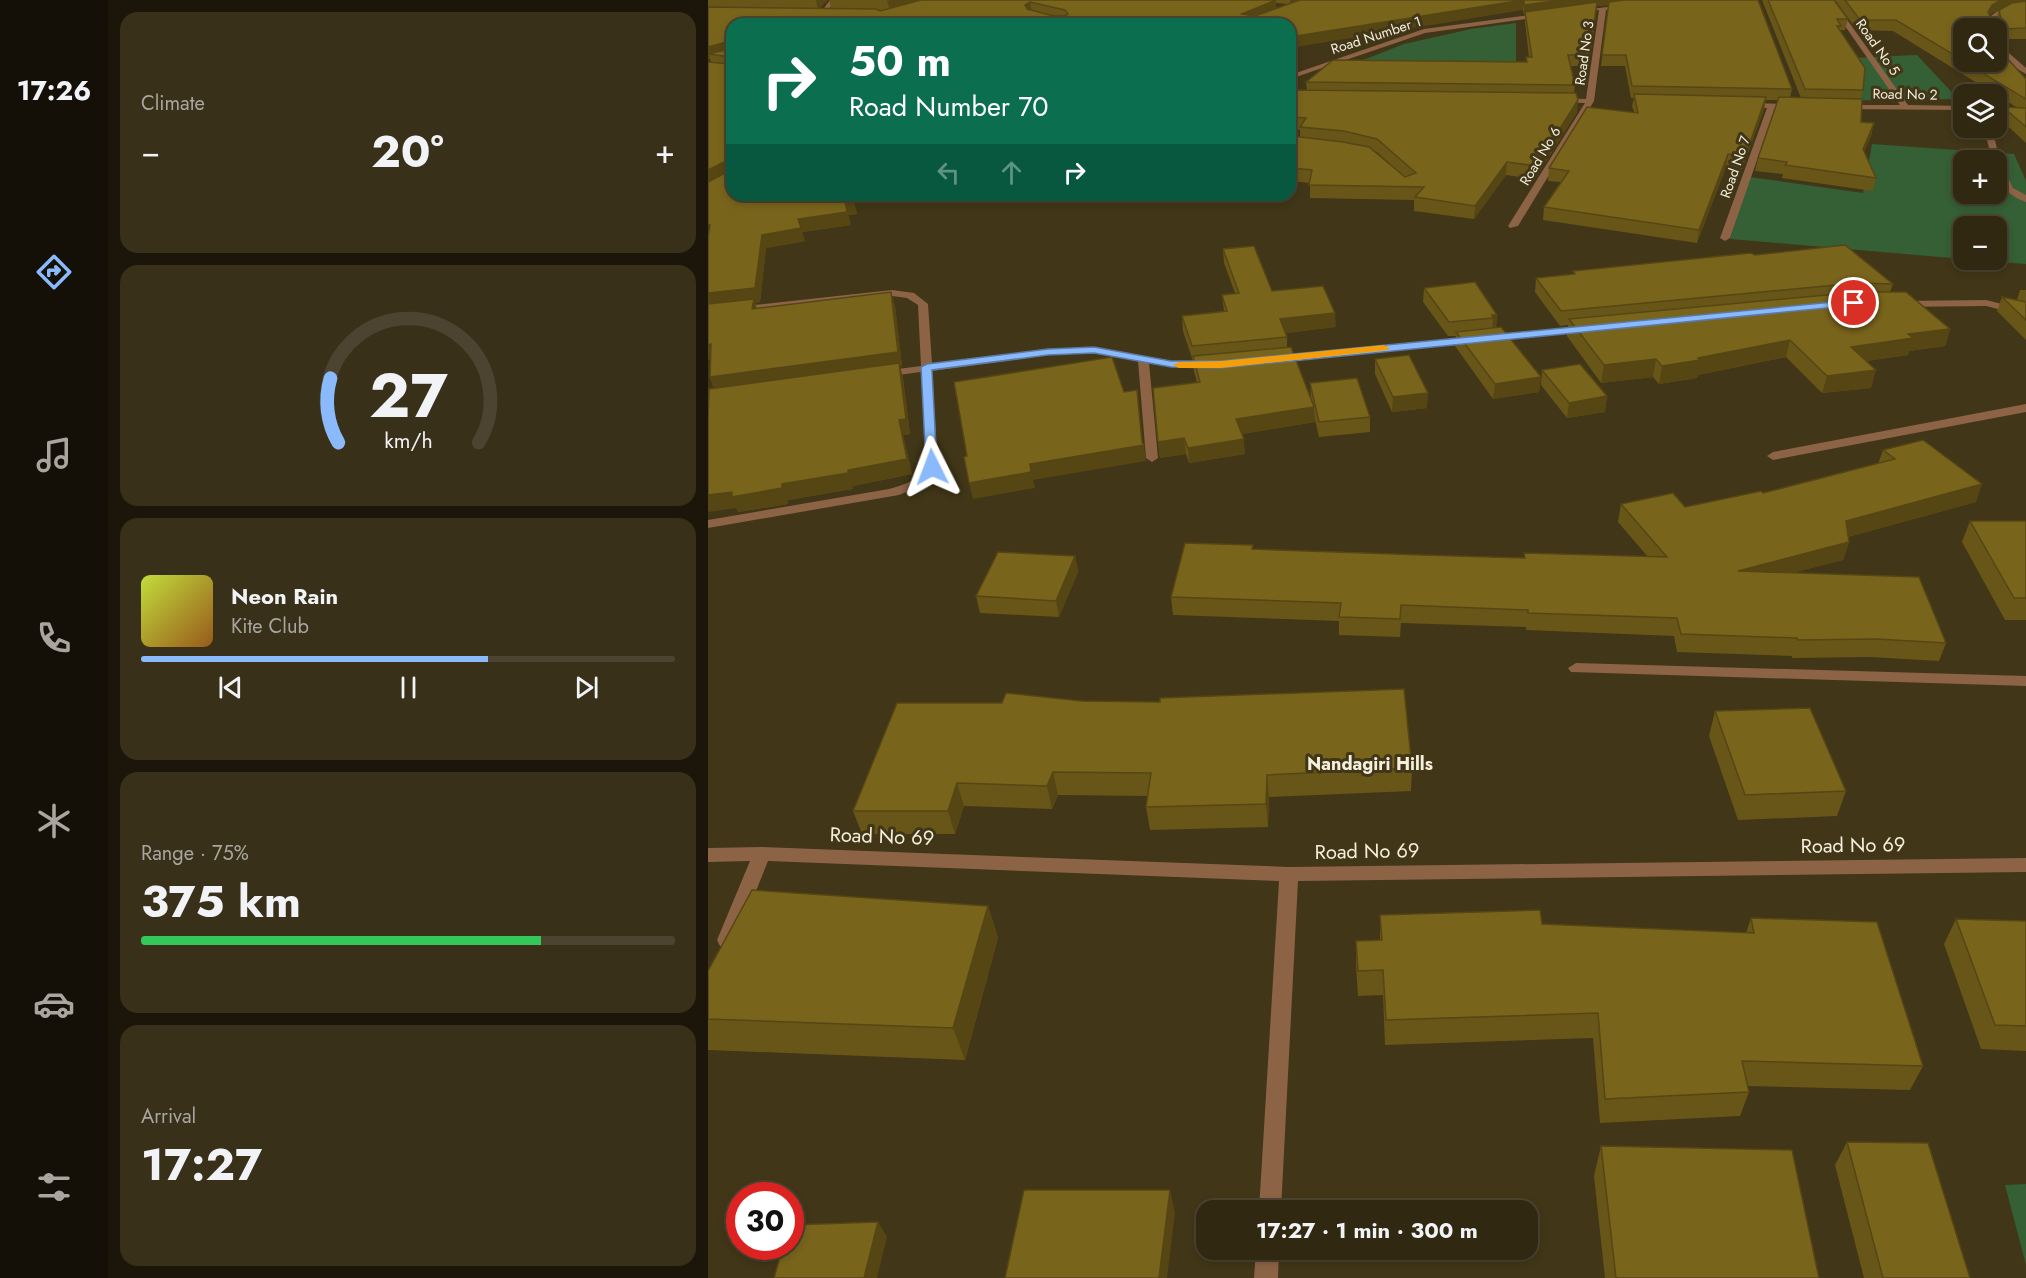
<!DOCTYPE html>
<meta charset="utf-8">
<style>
:root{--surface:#312811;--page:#39301a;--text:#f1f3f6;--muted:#a8a69f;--line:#4c4431;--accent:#8abafc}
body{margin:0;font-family:Jost,sans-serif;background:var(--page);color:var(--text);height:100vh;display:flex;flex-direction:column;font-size:22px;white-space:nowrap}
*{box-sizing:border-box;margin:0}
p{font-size:20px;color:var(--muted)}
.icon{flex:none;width:33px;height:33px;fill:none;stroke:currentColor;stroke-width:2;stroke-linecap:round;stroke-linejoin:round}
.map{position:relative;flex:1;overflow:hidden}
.side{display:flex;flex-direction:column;gap:12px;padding:12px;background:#1b1609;width:600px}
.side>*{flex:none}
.banner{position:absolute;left:18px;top:18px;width:570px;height:183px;border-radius:18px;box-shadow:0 3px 9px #0003,0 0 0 2px var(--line);background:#0b6e4f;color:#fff;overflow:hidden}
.tools{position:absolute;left:1245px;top:18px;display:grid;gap:12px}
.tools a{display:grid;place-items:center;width:54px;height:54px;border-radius:12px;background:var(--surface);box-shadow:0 3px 9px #0003,0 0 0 2px var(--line);font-size:30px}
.speed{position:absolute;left:18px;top:1182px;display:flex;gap:12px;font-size:30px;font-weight:700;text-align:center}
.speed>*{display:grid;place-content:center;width:78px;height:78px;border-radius:50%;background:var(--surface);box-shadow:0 3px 9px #0003,0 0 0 2px var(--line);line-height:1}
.speed .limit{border:9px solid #d22;background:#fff;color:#111}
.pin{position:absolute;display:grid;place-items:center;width:51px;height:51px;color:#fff;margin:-26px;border:3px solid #fff;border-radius:50%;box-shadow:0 2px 6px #0007}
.me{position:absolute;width:66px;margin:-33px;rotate:357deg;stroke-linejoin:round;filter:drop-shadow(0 0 4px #0008)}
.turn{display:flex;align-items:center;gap:21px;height:126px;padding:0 24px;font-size:27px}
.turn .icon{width:78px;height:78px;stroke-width:2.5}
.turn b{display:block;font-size:42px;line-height:51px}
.lanes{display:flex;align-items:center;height:57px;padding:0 24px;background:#0003;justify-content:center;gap:30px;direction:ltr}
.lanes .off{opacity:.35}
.big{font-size:45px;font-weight:700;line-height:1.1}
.side .widget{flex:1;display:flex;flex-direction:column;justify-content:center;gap:9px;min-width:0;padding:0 21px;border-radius:18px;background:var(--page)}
.side .dial{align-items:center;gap:0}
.dial svg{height:156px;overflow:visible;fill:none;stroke:var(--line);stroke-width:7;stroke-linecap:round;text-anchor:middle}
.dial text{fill:var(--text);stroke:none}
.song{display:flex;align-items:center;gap:18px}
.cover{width:72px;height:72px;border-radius:9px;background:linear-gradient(135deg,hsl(70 70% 55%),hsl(30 70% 35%))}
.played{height:6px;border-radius:3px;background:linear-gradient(90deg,var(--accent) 65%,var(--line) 65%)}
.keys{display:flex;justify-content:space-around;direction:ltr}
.heat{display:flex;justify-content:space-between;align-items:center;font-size:33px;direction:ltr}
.charge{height:9px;border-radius:4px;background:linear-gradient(90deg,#34c759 75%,var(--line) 0)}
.trip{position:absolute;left:488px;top:1200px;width:342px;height:60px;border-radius:18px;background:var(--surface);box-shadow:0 3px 9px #0003,0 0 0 2px var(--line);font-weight:700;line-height:60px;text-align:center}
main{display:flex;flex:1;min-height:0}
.menu{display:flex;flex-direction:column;width:108px;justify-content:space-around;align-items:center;background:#141007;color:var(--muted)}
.menu .icon{width:42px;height:42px}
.menu .active{color:var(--accent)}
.menu b{font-size:27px;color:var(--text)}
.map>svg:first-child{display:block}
</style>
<main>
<nav class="menu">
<b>17:26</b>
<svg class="icon active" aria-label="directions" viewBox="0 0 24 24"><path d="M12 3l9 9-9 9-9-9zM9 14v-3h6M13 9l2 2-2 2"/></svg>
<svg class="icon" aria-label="music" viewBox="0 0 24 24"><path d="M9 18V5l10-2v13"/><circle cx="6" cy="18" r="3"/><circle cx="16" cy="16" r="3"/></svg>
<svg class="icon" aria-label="phone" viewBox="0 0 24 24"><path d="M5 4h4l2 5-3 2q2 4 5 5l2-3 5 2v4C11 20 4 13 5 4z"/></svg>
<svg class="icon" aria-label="climate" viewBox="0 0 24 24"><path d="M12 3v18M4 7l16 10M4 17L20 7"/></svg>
<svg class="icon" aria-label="car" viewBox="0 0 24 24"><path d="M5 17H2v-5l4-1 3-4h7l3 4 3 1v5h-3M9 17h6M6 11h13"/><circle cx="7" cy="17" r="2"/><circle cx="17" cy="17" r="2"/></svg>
<svg class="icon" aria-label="filters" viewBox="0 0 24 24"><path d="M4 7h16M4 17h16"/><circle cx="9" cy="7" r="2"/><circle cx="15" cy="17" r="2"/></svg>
</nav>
<section class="side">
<div class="widget"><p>Climate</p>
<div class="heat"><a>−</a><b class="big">20°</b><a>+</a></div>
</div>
<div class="widget dial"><svg viewBox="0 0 100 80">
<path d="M14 69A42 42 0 1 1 86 69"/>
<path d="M14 69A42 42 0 0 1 10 36" stroke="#8abafc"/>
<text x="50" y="56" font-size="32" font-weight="700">27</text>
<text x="50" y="72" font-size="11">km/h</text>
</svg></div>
<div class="widget">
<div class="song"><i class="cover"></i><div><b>Neon Rain</b><p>Kite Club</p></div></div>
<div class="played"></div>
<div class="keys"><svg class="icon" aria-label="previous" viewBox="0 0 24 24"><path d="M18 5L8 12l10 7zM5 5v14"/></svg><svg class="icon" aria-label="pause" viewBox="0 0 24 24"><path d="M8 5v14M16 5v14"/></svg><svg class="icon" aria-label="next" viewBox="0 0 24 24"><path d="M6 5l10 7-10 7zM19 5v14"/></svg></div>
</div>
<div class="widget"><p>Range · 75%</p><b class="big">375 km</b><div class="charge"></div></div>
<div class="widget"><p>Arrival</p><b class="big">17:27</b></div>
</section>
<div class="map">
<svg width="1318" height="1278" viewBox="0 0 1318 1278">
<rect width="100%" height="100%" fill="#413617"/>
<g fill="#355f35" fill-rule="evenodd">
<polygon points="808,23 808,70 622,73 696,44 763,29"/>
<polygon points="1209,55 1250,99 1114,101 1094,82 1156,80 1144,58"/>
<path d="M1164 144 1306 154 1318 181V264L1265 260H1288V226H1256L1255 259 1022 239 1042 177 1155 193ZM1256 160H1288V194H1256Z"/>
<polygon points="1318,1184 1318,1265 1297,1185"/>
</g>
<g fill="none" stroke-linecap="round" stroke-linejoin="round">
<g fill="#8d6346" fill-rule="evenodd">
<polygon points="122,0 129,0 115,15 111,15"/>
<polygon points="1119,0 1125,0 1200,105 1256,106 1256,110 1133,109 1133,105 1192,105"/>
<polygon points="923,4 921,7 898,10 886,101 810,226 802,228 800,226 877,103 852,102 848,100 852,98 878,99 891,10 870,13 867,11"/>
<path d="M1318 5V9C1305 9 1294 11 1285 21L1288 28H1282L1279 21C1288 8 1302 6 1318 5Z"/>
<polygon points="837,13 839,16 717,33 582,79 582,75 716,29"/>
<path d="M1288 38 1302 54 1318 68V74C1305 67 1288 54 1288 38Z"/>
<polygon points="1037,103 1088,104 1092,106 1088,108 1067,108 1022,238 1017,241 1012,238 1059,108 1034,107 1033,105"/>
<path d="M1276 128H1284L1292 161 1305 188 1318 195V202C1298 195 1288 182 1288 160H1284Z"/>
<path d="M177 195H209C202 200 184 200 177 195Z"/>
<path d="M184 290 206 293 220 304 224 364 340 349 386 347 463 361 505 362 511 365 505 368 463 367 441 363 450 458 444 462 438 458 430 361 386 353 340 355 224 371 230 467 215 485 191 495 0 528V520L181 489C196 485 209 481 218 467L213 372 175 377 169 374 175 371 213 366 210 305 199 298 184 296 0 316V310Z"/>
<polygon points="1278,300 1318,310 1318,316 1278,306 1192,307 1187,304 1192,301"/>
<polygon points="878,326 882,327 882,331 568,362 562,359 568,356"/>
<polygon points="1318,404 1318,412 1065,460 1059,456 1065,452"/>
<polygon points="868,663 1318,676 1318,686 863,672 860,668"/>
<polygon points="54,847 581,867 1318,858 1318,872 590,881 573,1210 551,1210 571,881 60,861 26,946 19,948 12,946 9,940 42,861 0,862 0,848"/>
<polygon points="548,1250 571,1250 570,1278 546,1278"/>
</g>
</g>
<g fill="#685618" fill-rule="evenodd">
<path d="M0 0H120L111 8H123L121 0H1050L1084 89 1082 98H1093L1054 0H1126L1140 19 1137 30H1132L1155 90 1153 99V122L1166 123 1163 136 1156 151 1168 178 1165 191 1074 178 1075 174 1047 171 1050 158 1070 100H1058L1056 109 1034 169 1018 167 989 243 835 220 836 207 853 182 840 181 841 168 926 112 924 106 926 98H923L917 66H893L901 5 889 6 881 66H863L867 85 866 93 869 112 827 179 798 175 766 219 706 211V200L602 198V183L582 181V139L592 137V130L582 129V95L599 90 598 82 818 62V57H821L817 22V15H816L815 10 24 24 144 195 149 214 140 215 143 225 94 232 97 241 58 248 52 302 47 303 49 309 187 306 194 366 192 367 195 378 202 434 195 435 204 474 145 486V489L80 500V504L30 512 28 508 6 389 2 377 3 62 2 59H0ZM568 3 579 4 568 8ZM665 151 669 152 697 177Z"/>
<path d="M1127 0H1318V39H1292L1288 36V28H1256L1318 79V143L1291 118 1295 107H1308L1185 31 1149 30ZM1300 5 1291 11 1288 19 1283 18 1281 15Z"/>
<polygon points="372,195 445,195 437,203"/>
<polygon points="515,249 564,291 628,327 577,333 579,337 579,347 603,399 602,383 662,417 662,432 611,437 606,415 607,422 534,434 537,454 481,463 478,454 452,458 450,442 489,382 486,371 485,361 475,331 474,316 516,311 514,295 527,293 516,263"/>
<polygon points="1047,255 1185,284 1182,292 1242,329 1237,346 1201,351 1200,355 1158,361 1163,388 1114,393 1078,357 990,375 989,378 951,384 945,377 893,383 859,336 860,325 852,326 827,292 828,278 865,274 865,271"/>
<polygon points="716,288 789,315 788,328 833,377 831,392 785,399 747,346 748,336 740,336 715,302"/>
<polygon points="1312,290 1318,290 1318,340 1289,311 1294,297 1309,300"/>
<polygon points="667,359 719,408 684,412 667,374"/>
<polygon points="834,370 899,396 897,412 859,418 833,385"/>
<polygon points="1175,450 1268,502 1140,537 1141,542 1135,560 1087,572 1238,643 1231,661 1162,657 1084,658 1084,656 969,652 966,636 818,630 818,627 693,623 692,637 631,635 631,621 465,615 463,597 545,549 715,555 816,558 816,553 940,557 910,522 913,504 977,507 1055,493 1170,464"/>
<polygon points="1262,521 1318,521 1318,620 1297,620 1254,542"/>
<polygon points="367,556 370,572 351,617 272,613 268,596"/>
<polygon points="189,703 704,768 703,791 561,797 560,827 442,830 438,807 440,796 350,795 344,809 256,806 247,834 154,834 145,811"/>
<polygon points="1007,711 1138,791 1129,816 1030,820 1001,736"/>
<polygon points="280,906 290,938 257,1060 0,1050 0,971"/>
<polygon points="672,915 834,924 1038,933 1043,918 1215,1066 1202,1090 1039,1086 1041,1092 1032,1116 892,1123 885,1038 677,1045 675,995 650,996 648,966 648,941 672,940"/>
<polygon points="1248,919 1318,921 1318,1051 1273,1049 1236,944"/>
<polygon points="1139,1142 1262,1278 1156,1278 1127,1165"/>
<polygon points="893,1146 1111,1278 897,1278 886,1176"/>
</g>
<g fill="#554614">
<polygon points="108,0 120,0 110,10"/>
<polygon points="182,0 224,0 182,11 179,1"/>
<polygon points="568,0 568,10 536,24 534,14"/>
<polygon points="582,0 604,0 582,5"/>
<polygon points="816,0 815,10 582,48 582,37"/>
<polygon points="855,0 939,0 889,6 881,66 882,55 817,12 817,15 816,15 816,5"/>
<polygon points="1293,0 1318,0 1318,3 1300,5 1281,15 1280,12 1284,5"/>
<polygon points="322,2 324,12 319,16 317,5"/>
<polygon points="22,41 24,53 1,54 2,59 0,59 0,47"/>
<polygon points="1058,97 1056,109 1034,169 1037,157"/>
<polygon points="870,100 869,112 827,179 828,166"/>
<polygon points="1166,123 1163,136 1152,161 1155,149"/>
<polygon points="1020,154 1018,167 989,243 991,230"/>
<polygon points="20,160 24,171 0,185 0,170"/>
<polygon points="799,162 798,175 766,219 767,206"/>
<polygon points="144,195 149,214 140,215 143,225 94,232 97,241 58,248 52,302 47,303 50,313 0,308 0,293 54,235 90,219 137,202"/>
<polygon points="436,195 445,195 437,203"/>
<polygon points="183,292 187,306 194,366 192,367 195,378 202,434 195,435 204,474 145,486 145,489 80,500 80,504 30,512 28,508 0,512 0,495 74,484 140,470 191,420 7,392 2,377"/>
<polygon points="627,313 628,327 572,334 572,319"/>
<polygon points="784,315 789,315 788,330 784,330 785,318"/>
<polygon points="1242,329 1237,346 1201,351 1200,355 1139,364 1143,347 1200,334"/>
<polygon points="1082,340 1078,357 990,375 989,378 951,384 954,366 990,358"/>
<polygon points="3,344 9,359 0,360 0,345"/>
<polygon points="948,359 945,377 893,383 896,365"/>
<polygon points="1168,370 1163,388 1114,393 1119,376"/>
<polygon points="833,377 831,392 785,399 787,384"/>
<polygon points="429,390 435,445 436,445 438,461 325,480 327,488 265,499 261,483 322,464"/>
<polygon points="720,393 719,408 684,412 685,397"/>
<polygon points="899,396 897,412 859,418 861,403"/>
<polygon points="606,407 607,422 529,435 528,419"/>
<polygon points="476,438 478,454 452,458 450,442"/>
<polygon points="536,439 537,454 481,463 480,448"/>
<polygon points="1274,484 1268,502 1132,539 1138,521"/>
<polygon points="1141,542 1135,560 1026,588 1030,571"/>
<polygon points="367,556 370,572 351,617 348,601"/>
<polygon points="345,772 350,795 344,809 339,786"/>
<polygon points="559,775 561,797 560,827 558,804"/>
<polygon points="249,783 256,806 247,834 240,811"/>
<polygon points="280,906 290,938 257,1060 245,1028"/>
<polygon points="462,1190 467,1213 459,1278 451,1278"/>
<polygon points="170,1222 179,1237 169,1278 156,1278"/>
</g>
<g fill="#79641c" stroke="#554614" stroke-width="1.5" fill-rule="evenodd">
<path d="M213 0H568L534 14 547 16 592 0H815L582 37V24H24V195H144L145 201 137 202 139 212 90 219 93 228 54 235 47 288 0 293V236L2 225H0V182L21 171 20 160 0 170V62L22 64 21 57 1 54 21 49 22 41 0 47V7L168 9 172 11ZM322 2 357 10 360 14 357 16H346L319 9 317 5Z"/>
<polygon points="816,0 855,0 816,5"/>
<polygon points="916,0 1050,0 1084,89 924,86 918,55 894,55 901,2"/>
<polygon points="1060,0 1126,0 1140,19 1129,19 1133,26 1129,26 1157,68 1155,90 1097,89"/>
<polygon points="1137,0 1293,0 1284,5 1280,12 1283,18 1291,20 1293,18 1291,11 1293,9 1304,3 1318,1 1318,28 1295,29 1291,25 1289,29 1256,28 1256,61 1188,20 1152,20"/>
<polygon points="889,2 882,55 860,55 867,85 598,82 625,60 819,62 818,57 824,57 817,12"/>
<polygon points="1288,46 1318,79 1318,99 1256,62 1288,62"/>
<polygon points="588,90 868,93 870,100 828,166 799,162 767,206 707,197 716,187 601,185 604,170 582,168 582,139 584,136 635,142 661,147 697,177 708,173 669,139 636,131 592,127 598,118 582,117 582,95"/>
<polygon points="926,94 1058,97 1037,157 1020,154 991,230 836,207 861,171 841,168 879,107 930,113"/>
<polygon points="1071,97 1154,99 1153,122 1166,123 1155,149 1168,178 1077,165 1079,162 1050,158"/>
<polygon points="1295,107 1318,108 1318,127"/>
<polygon points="1137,245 1185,284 1150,283 853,311 828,278 867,274 865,271 1043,253 1047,255"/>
<polygon points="546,246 564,291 615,286 627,313 572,319 579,337 484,346 474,316 519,311 514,295 531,293 515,249"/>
<polygon points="767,282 789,315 784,315 785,318 741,322 716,288"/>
<polygon points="183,292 190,352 2,377 3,344 0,345 0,304 46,299 44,309"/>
<polygon points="1151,292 1198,292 1242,329 1200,334 1205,338 1143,347 1168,370 1119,376 1082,340 990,358 992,360 954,366 948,359 896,365 861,319"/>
<polygon points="1294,297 1318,302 1318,320"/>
<polygon points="793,327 833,377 787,384 748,332"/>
<polygon points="583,347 606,407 528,419 536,439 480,448 476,438 450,442 445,388 492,382 485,356"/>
<polygon points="701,355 720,393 685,397 667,359"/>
<polygon points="404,357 416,392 429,390 434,442 436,445 322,464 323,472 261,483 256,457 259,456 246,382"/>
<polygon points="191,363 198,419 191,420 199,459 140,470 140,473 74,484 74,488 24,497 24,492 0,495 0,417 1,389"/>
<polygon points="872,364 899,396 861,403 834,370"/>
<polygon points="649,378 662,417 611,422 602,383"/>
<polygon points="1215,440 1274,484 1138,521 1141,542 1030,571 1211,577 1238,643 1168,639 1090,640 1089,638 973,634 969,618 820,613 820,610 693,605 692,619 631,617 633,603 463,597 477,543 545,545 544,549 715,555 817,558 816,553 959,557 913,504 965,493 977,507 1053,491 1055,493 1187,459 1175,450"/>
<polygon points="1262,521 1318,521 1318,598 1306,598"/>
<polygon points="290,552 367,556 348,601 268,596"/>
<polygon points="696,689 704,768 559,775 558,804 438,807 443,773 345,772 339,786 249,783 240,811 145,811 189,703 294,703 298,693 374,701 452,702 452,698"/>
<polygon points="1102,708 1138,791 1037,795 1007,711"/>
<polygon points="44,890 280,906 245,1028 0,1019 0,971"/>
<polygon points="832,910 834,924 1046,933 1043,918 1169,922 1215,1066 1034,1061 1041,1092 897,1099 890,1013 678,1020 675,970 650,971 648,941 674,940 672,915"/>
<polygon points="1248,919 1318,921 1318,1026 1287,1025"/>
<polygon points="1139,1142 1220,1143 1262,1278 1175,1278"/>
<polygon points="893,1146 1084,1150 1111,1278 908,1278"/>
<polygon points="316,1190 462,1190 451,1278 297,1278"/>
<polygon points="170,1222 156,1278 66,1278 75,1246 82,1246 82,1225"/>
</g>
<polygon fill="#8abafc" stroke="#5a79a4" stroke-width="1.5" points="1146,300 1149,301 1149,305 513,368 463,367 386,353 340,355 224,370 229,467 224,471 218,467 213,367 219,364 340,349 386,347 463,361 513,361"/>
<polygon fill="#f59e0b" points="676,345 681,348 680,350 513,368 471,368 465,365 471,362 513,361"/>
<g text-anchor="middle" stroke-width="6" stroke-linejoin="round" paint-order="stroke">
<g font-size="14" fill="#f5efdd" stroke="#413617">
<text transform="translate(668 35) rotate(-18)" y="5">Road Number 1</text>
<text transform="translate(1170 47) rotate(55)" y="5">Road No 5</text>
<text transform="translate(876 53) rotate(-82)" y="5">Road No 3</text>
<text transform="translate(1197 94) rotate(1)" y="5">Road No 2</text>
<text transform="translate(832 156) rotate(-59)" y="5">Road No 6</text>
<text transform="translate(1027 167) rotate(-71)" y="5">Road No 7</text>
</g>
<g font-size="18" font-weight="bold" fill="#f5efdd" stroke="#413617">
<text x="662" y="770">Nandagiri Hills</text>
</g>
<g font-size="20" fill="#f5efdd" stroke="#413617">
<text transform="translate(174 836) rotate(2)" y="7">Road No 69</text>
<text transform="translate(1145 845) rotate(-1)" y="7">Road No 69</text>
<text transform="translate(659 851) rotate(-1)" y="7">Road No 69</text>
</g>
</g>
</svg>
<div class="tools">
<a><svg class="icon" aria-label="search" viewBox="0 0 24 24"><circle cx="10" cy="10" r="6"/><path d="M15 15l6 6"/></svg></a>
<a><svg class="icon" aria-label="layers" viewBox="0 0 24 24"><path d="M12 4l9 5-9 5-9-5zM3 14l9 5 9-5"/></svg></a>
<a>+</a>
<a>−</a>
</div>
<div class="speed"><div class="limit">30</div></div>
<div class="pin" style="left:1146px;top:303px;background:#d93025"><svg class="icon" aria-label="arrive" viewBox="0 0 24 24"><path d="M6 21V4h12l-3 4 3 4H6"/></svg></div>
<svg class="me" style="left:224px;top:467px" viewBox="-20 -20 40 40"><path d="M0-17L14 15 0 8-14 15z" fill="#8abafc" stroke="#fff" stroke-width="4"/></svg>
<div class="trip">17:27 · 1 min · 300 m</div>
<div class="banner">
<div class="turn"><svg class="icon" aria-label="right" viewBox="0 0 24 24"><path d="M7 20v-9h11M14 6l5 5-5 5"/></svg><div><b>50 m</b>Road Number 70</div></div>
<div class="lanes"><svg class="icon off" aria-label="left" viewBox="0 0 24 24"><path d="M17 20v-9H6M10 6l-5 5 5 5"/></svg><svg class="icon off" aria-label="ahead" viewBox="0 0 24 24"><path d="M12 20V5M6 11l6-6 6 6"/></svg><svg class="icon" aria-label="right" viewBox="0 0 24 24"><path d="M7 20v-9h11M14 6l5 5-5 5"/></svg></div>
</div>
</div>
</main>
